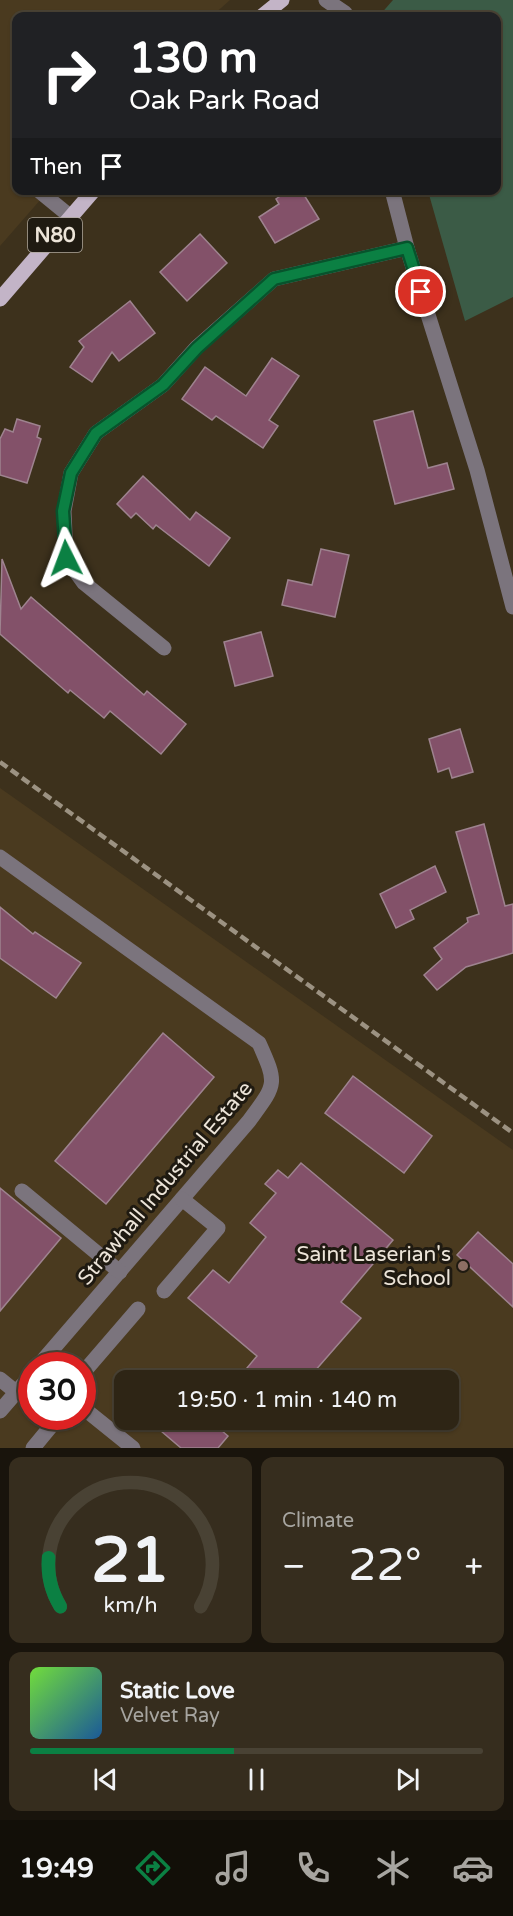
<!DOCTYPE html>
<meta charset="utf-8">
<style>
:root{--surface:#2e2515;--page:#362d1e;--text:#f1f3f6;--muted:#a7a5a0;--line:#494234;--accent:#0b8043}
body{margin:0;font-family:"Varela Round",sans-serif;background:var(--page);color:var(--text);height:100vh;display:flex;flex-direction:column;font-size:22px;white-space:nowrap}
*{box-sizing:border-box;margin:0}
p{font-size:20px;color:var(--muted)}
.icon{flex:none;width:33px;height:33px;fill:none;stroke:currentColor;stroke-width:2;stroke-linecap:round;stroke-linejoin:round}
.map{position:relative;height:1448px;overflow:hidden}
.details{display:flex;flex-direction:column;gap:9px;padding:9px;background:#19140c;flex:1}
.details>*{flex:none}
.banner{position:absolute;left:12px;top:12px;width:489px;height:183px;border-radius:12px;box-shadow:0 2px 4px #0004,0 0 0 2px var(--line);background:#202124;color:#fff;overflow:hidden}
.speed{position:absolute;left:18px;top:1352px;display:flex;gap:12px;font-size:30px;font-weight:700;text-align:center}
.speed>*{display:grid;place-content:center;width:78px;height:78px;border-radius:50%;background:var(--surface);box-shadow:0 2px 4px #0004,0 0 0 2px var(--line);line-height:1}
.speed .limit{border:9px solid #d22;background:#fff;color:#111}
.pin{position:absolute;display:grid;place-items:center;width:51px;height:51px;color:#fff;margin:-26px;border:3px solid #fff;border-radius:50%;box-shadow:0 2px 6px #0007}
.me{position:absolute;width:66px;margin:-33px;rotate:357deg;stroke-linejoin:round;filter:drop-shadow(0 0 4px #0008)}
.turn{display:flex;align-items:center;gap:21px;height:126px;padding:0 18px;font-size:27px}
.turn .icon{width:78px;height:78px;stroke-width:2.5}
.turn b{display:block;font-size:42px;line-height:51px}
.then{display:flex;align-items:center;height:57px;padding:0 18px;background:#0003;gap:12px;font-size:22px}
.big{font-size:45px;font-weight:600;line-height:1.1}
.details .widget{flex:1;display:flex;flex-direction:column;justify-content:center;gap:9px;min-width:0;padding:0 21px;border-radius:12px;background:var(--page)}
.details .dial{align-items:center;gap:0}
.dial svg{height:156px;overflow:visible;fill:none;stroke:var(--line);stroke-width:7;stroke-linecap:round;text-anchor:middle}
.dial text{fill:var(--text);stroke:none}
.song{display:flex;align-items:center;gap:18px}
.cover{width:72px;height:72px;border-radius:9px;background:linear-gradient(135deg,hsl(100 70% 55%),hsl(210 70% 35%))}
.played{height:6px;border-radius:3px;background:linear-gradient(90deg,var(--accent) 45%,var(--line) 45%)}
.keys{display:flex;justify-content:space-around;direction:ltr}
.heat{display:flex;justify-content:space-between;align-items:center;font-size:33px;direction:ltr}
.details .tiles{flex:1;display:grid;gap:9px;grid-template-columns:1fr 1fr}
.widget:last-child{grid-column:span 2}
.trip{position:absolute;left:114px;top:1370px;width:345px;height:60px;border-radius:12px;background:var(--surface);box-shadow:0 2px 4px #0004,0 0 0 2px var(--line);font-weight:600;line-height:60px;text-align:center}
.tabs{display:flex;height:96px;justify-content:space-around;align-items:center;background:#120f08;color:var(--muted)}
.tabs .icon{width:42px;height:42px}
.tabs .current{color:var(--accent)}
.tabs b{font-size:27px;color:var(--text)}
.map>svg:first-child{display:block}
</style>
<div class="map">
<svg width="513" height="1448" viewBox="0 0 513 1448">
<rect width="100%" height="100%" fill="#3d311c"/>
<g fill="#4a3a1f" fill-rule="evenodd">
<polygon points="0,0 230,0 212,16 16,16 16,190 48,191 0,246"/>
<path d="M0 788 513 1150V1448H0ZM32 1365H82V1416H32ZM124 1380H448V1419H124Z"/>
</g>
<polygon fill="#3b5b46" points="393,0 513,0 513,297 465,321 428,191 496,190 496,16 379,16"/>
<g fill="#835169" stroke="#9e838f" stroke-width="1.5">
<polygon points="289,190 301,190 319,219 275,243 259,217 279,204 276,199"/>
<polygon points="200,234 227,263 187,301 160,272"/>
<polygon points="130,301 155,333 119,361 112,352 92,382 70,367 84,347 79,341"/>
<polygon points="272,358 299,376 269,420 278,426 263,448 216,416 212,420 182,399 205,367 246,396"/>
<polygon points="413,411 428,468 447,463 454,489 395,504 374,421"/>
<polygon points="17,419 40,426 37,437 41,439 27,483 0,475 0,439 5,429 13,432"/>
<polygon points="143,476 190,520 196,512 230,538 209,566 156,525 153,529 136,513 131,518 117,504"/>
<polygon points="321,549 349,555 335,617 282,605 288,580 312,585"/>
<polygon points="2,559 21,609 31,597 144,695 147,691 186,724 161,754 110,711 104,718 70,690 68,693 0,634"/>
<polygon points="261,632 273,676 235,686 224,642"/>
<polygon points="460,729 473,772 452,778 449,768 438,772 429,739"/>
<polygon points="484,824 505,906 513,904 513,953 466,967 437,990 424,975 442,959 434,948 468,922 467,918 479,914 456,832"/>
<polygon points="435,866 446,892 410,910 414,919 396,928 380,894"/>
<polygon points="0,907 33,934 35,932 81,963 56,998 0,958"/>
<polygon points="163,1033 214,1077 106,1204 55,1161"/>
<polygon points="353,1076 432,1136 404,1173 325,1113"/>
<polygon points="301,1163 393,1240 341,1302 361,1318 307,1380 237,1380 257,1356 188,1298 213,1270 229,1283 266,1237 250,1223 276,1193 265,1184 278,1170 288,1178"/>
<polygon points="0,1188 61,1238 0,1311"/>
<polygon points="478,1232 513,1264 513,1307 457,1255"/>
<polygon points="147,1419 208,1419 228,1436 218,1448 181,1448"/>
</g>
<g fill="none" stroke-linecap="round" stroke-linejoin="round">
<g stroke="#7b747d" stroke-width="15">
<polyline points="326,0 345,13"/>
<polyline points="38,190 71,217"/>
<polyline points="392,190 407,248 477,470 513,607"/>
<polyline points="164,648 84,583 66,558 64,511 71,473 96,433 163,385 197,347 274,279 407,248"/>
<path d="M0 857 259 1043C278 1085 276 1084 249 1121L39 1365"/>
<polyline points="22,1191 120,1272"/>
<polyline points="164,1291 218,1228 182,1199"/>
<polyline points="82,1374 138,1309"/>
<polyline points="0,1379 16,1392"/>
<polyline points="82,1407 133,1448"/>
<polyline points="0,1411 32,1374"/>
<polyline points="33,1448 52,1425 51,1416"/>
</g>
<g stroke="#c3b4c7" stroke-width="15">
<polyline points="262,16 282,0"/>
<polyline points="0,299 94,190"/>
</g>
<polyline stroke="#9c9282" stroke-width="4.5" stroke-dasharray="9 4.5" stroke-linecap="butt" points="0,762 513,1133"/>
</g>
<g fill="none" stroke-linecap="round" stroke-linejoin="round">
<g stroke="#07532c" stroke-width="15">
<polyline id="route" points="66,558 63,511 71,473 96,433 163,385 197,348 274,279 407,248 421,292"/>
</g>
<use href="#route" stroke="#0b8043" stroke-width="10"/>
</g>
<circle fill="#8d6e63" stroke="#1f1a11" stroke-width="2" cx="463" cy="1266" r="6"/>
<g text-anchor="middle" stroke-width="6" stroke-linejoin="round" paint-order="stroke">
<rect fill="#1f1a11" stroke="#aea79c" stroke-width="1.5" x="28" y="218" width="54" height="34" rx="4.5"/>
<g font-size="20" font-weight="bold" fill="#ece4d8">
<text x="55" y="242">N80</text>
</g>
<g font-size="21" fill="#ece4d8" stroke="#1f1a11">
<text transform="translate(165 1183) rotate(-50)" y="7">Strawhall Industrial Estate</text>
</g>
<g font-size="21" fill="#ece4d8" stroke="#1f1a11" text-anchor="end">
<text x="451" y="1261">Saint Laserian's<tspan x="451" dy="24">School</tspan></text>
</g>
</g>
</svg>
<div class="speed"><div class="limit">30</div></div>
<div class="pin" style="left:421px;top:292px;background:#d93025"><svg class="icon" aria-label="arrive" viewBox="0 0 24 24"><path d="M6 21V4h12l-3 4 3 4H6"/></svg></div>
<svg class="me" style="left:66px;top:558px" viewBox="-20 -20 40 40"><path d="M0-17L14 15 0 8-14 15z" fill="#0b8043" stroke="#fff" stroke-width="4"/></svg>
<div class="trip">19:50 · 1 min · 140 m</div>
<div class="banner">
<div class="turn"><svg class="icon" aria-label="right" viewBox="0 0 24 24"><path d="M7 20v-9h11M14 6l5 5-5 5"/></svg><div><b>130 m</b>Oak Park Road</div></div>
<div class="then">Then<svg class="icon" aria-label="arrive" viewBox="0 0 24 24"><path d="M6 21V4h12l-3 4 3 4H6"/></svg></div>
</div>
</div>
<section class="details">
<div class="tiles">
<div class="widget dial"><svg viewBox="0 0 100 80">
<path d="M14 69A42 42 0 1 1 86 69"/>
<path d="M14 69A42 42 0 0 1 8 44" stroke="#0b8043"/>
<text x="50" y="56" font-size="32" font-weight="700">21</text>
<text x="50" y="72" font-size="11">km/h</text>
</svg></div>
<div class="widget"><p>Climate</p>
<div class="heat"><a>−</a><b class="big">22°</b><a>+</a></div>
</div>
<div class="widget">
<div class="song"><i class="cover"></i><div><b>Static Love</b><p>Velvet Ray</p></div></div>
<div class="played"></div>
<div class="keys"><svg class="icon" aria-label="previous" viewBox="0 0 24 24"><path d="M18 5L8 12l10 7zM5 5v14"/></svg><svg class="icon" aria-label="pause" viewBox="0 0 24 24"><path d="M8 5v14M16 5v14"/></svg><svg class="icon" aria-label="next" viewBox="0 0 24 24"><path d="M6 5l10 7-10 7zM19 5v14"/></svg></div>
</div>
</div>
</section>
<nav class="tabs">
<b>19:49</b>
<svg class="icon current" aria-label="directions" viewBox="0 0 24 24"><path d="M12 3l9 9-9 9-9-9zM9 14v-3h6M13 9l2 2-2 2"/></svg>
<svg class="icon" aria-label="music" viewBox="0 0 24 24"><path d="M9 18V5l10-2v13"/><circle cx="6" cy="18" r="3"/><circle cx="16" cy="16" r="3"/></svg>
<svg class="icon" aria-label="phone" viewBox="0 0 24 24"><path d="M5 4h4l2 5-3 2q2 4 5 5l2-3 5 2v4C11 20 4 13 5 4z"/></svg>
<svg class="icon" aria-label="climate" viewBox="0 0 24 24"><path d="M12 3v18M4 7l16 10M4 17L20 7"/></svg>
<svg class="icon" aria-label="car" viewBox="0 0 24 24"><path d="M5 17H2v-5l4-1 3-4h7l3 4 3 1v5h-3M9 17h6M6 11h13"/><circle cx="7" cy="17" r="2"/><circle cx="17" cy="17" r="2"/></svg>
</nav>
